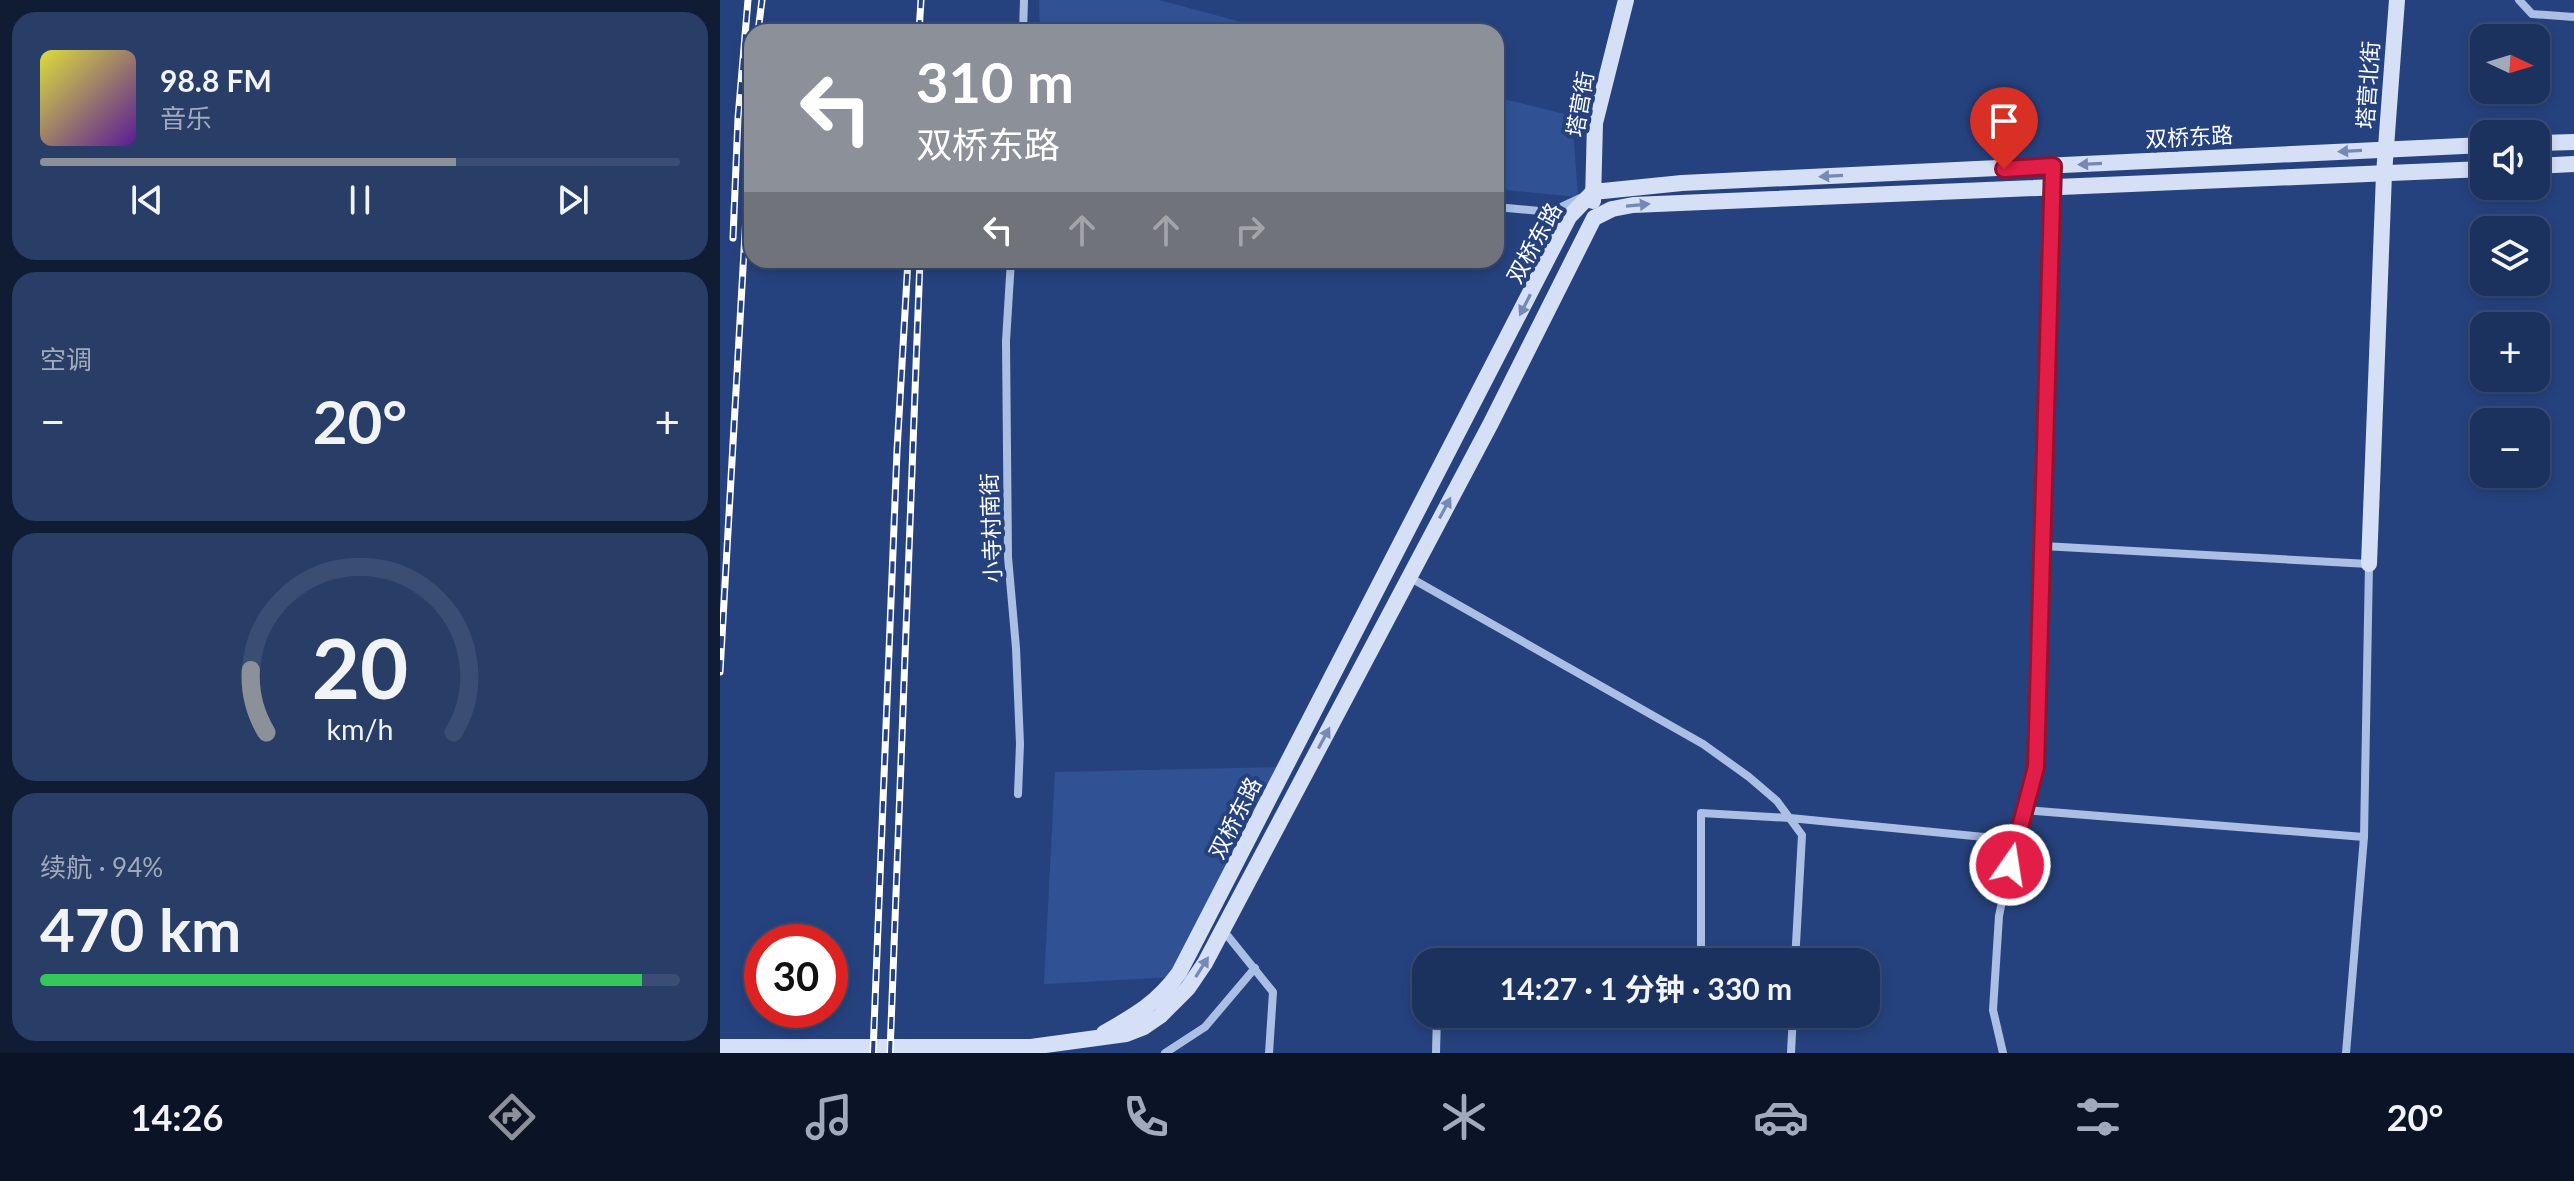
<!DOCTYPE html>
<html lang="zh">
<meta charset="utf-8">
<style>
:root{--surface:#1c325e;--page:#293e67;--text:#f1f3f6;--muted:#a0aabc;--line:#3a4d73;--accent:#8c9099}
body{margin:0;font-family:Lato,"Noto Sans SC",sans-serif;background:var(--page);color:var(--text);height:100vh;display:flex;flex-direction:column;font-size:30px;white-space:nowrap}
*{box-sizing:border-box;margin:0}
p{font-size:26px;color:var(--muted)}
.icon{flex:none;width:44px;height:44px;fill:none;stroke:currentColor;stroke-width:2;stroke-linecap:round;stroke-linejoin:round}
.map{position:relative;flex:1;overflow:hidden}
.drawer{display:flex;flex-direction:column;gap:12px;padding:12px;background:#0f1c34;width:720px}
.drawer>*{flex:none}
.hud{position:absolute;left:24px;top:24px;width:760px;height:244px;border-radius:24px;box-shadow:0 4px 12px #0003,0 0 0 2px var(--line);background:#8c9099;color:#fff;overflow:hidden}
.needle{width:52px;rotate:94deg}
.buttons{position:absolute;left:1750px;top:24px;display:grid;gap:16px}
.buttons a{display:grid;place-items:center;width:80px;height:80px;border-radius:16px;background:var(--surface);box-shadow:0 4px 12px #0003,0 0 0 2px var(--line);font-size:40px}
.speed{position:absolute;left:24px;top:924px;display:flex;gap:16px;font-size:40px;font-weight:700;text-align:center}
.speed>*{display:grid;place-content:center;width:104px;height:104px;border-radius:50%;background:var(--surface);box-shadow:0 4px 12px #0003,0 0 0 2px var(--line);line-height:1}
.speed .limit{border:12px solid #d22;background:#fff;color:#111}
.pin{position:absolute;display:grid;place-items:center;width:68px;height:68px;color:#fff;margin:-82px -34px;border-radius:50% 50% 50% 0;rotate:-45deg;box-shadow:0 0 8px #0007}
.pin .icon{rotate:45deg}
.me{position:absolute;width:88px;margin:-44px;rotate:13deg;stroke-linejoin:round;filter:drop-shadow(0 0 6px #0008)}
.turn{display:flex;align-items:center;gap:28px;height:168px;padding:0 40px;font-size:36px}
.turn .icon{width:104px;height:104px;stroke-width:2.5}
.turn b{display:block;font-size:56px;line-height:68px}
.lanes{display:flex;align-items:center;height:76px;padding:0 40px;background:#0003;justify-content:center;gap:40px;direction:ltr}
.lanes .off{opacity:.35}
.big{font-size:60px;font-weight:700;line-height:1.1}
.drawer .tile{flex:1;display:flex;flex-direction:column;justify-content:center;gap:12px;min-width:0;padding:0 28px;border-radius:24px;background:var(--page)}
.drawer .dial{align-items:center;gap:0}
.dial svg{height:208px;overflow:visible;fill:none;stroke:var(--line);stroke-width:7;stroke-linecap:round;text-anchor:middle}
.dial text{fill:var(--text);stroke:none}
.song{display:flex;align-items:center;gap:24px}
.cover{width:96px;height:96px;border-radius:12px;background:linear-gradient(135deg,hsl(60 70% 55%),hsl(270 70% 35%))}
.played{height:8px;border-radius:4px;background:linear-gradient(90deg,var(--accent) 65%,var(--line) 65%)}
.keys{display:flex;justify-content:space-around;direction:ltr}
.heat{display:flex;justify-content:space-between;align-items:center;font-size:44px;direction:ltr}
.charge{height:12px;border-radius:6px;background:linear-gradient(90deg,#34c759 94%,var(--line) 0)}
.trip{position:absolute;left:692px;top:948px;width:468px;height:80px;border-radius:24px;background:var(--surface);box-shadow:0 4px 12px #0003,0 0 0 2px var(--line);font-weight:700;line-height:80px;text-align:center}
.tabs{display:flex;height:128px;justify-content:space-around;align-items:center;background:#0b1426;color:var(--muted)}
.tabs .icon{width:56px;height:56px}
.tabs .current{color:var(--accent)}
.tabs b{font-size:36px;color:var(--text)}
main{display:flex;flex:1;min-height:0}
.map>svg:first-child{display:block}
</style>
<main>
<section class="drawer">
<div class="tile">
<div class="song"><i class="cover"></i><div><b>98.8 FM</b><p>音乐</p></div></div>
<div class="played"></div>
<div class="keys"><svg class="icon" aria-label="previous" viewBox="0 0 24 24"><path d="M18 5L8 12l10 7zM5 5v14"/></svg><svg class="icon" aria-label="pause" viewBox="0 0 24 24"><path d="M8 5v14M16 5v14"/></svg><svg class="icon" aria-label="next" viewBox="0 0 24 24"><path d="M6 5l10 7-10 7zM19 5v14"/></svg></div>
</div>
<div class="tile"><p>空调</p>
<div class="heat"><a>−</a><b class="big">20°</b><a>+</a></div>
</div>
<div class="tile dial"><svg viewBox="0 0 100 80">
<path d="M14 69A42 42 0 1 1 86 69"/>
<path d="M14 69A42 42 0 0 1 8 45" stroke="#8c9099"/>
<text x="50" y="56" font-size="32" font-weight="700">20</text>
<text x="50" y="72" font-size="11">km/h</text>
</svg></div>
<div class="tile"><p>续航 · 94%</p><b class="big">470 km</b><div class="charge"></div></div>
</section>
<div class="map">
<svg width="1854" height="1053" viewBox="0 0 1854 1053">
<rect width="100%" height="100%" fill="#26427e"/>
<g fill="#305295">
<polygon points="319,0 439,0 559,32 320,32"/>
<polygon points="776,97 852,116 858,197 776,189"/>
<polygon points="567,767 453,977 324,984 335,772"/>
</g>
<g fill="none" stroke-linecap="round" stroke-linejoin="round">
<g stroke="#abbfe5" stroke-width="8">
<polyline points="1799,0 1812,14 1854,17"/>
<polyline points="303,32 304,0"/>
<polyline points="776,207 830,212 860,198"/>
<polyline points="291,260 286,341 288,557 296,648 300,744 298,794"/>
<polyline points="1323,546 1649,564 1644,837 1626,1053"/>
<polyline points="689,577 983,744 1029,777 1057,801 1082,835 1075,962"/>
<polyline points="1304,810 1644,837"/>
<polyline points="503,930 553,992 549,1053"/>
<polyline points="981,962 981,813 1070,818 1295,840"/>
<polyline points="445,1053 485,1027 535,968"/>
<polyline points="716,1053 717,1014"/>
<polyline points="1071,1053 1073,1014"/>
<polyline points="1283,1053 1273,1010 1279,916 1295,840 1316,767 1333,166"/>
</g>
<g stroke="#d5dff5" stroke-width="16">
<polyline points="1816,143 1854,142"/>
<polyline points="1816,166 1854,164"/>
<polyline points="873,201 875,123 906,0"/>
<polyline points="1649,564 1664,174 1677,0"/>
<path d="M384 1033C416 1015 437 1003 459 973L849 217 873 192 962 183 1764 145"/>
<polyline points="0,1047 311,1047 406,1034 424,1027 440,1016 468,988 485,963 771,423 874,218 892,209 913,205 1764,169"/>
</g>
<g stroke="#fff" stroke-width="7">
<g id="rail">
<polyline points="38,32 42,0"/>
<polyline points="199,32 201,0"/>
<polyline points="13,238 18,118 28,0"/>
<polyline points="0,672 32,110"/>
<polyline points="153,1053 177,451 188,260"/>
<polyline points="170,1053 200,260"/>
</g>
</g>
<use href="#rail" stroke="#26427e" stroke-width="4" stroke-dasharray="12" stroke-linecap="butt"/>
</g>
<defs><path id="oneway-solid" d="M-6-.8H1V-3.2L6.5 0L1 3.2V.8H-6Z" transform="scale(2)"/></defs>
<g fill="#7589b4">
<use href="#oneway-solid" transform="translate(1630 151) rotate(177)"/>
<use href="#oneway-solid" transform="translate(1370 164) rotate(177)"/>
<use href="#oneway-solid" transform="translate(1111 176) rotate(177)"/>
<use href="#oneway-solid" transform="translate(918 205) rotate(-5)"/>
<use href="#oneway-solid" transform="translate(805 305) rotate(117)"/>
<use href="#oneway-solid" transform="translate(725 508) rotate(-62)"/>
<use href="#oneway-solid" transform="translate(604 738) rotate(-62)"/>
<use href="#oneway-solid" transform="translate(482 967) rotate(-58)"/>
</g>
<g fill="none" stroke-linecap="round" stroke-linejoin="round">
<g stroke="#92132f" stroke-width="20">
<polyline id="route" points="1284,169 1333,166 1316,767 1290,865"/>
</g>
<use href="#route" stroke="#e11d48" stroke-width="14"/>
</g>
<g text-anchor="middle" stroke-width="8" stroke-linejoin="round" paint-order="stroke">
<g font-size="22" fill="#fff" stroke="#26427e">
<text transform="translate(1648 85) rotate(-86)" y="8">塔营北街</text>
<text transform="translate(860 104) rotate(-80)" y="8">塔营街</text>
<text transform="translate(1469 137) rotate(-3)" y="8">双桥东路</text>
<text transform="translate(814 243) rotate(-61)" y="8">双桥东路</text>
<text transform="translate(271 528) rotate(-92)" y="8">小寺村南街</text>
<text transform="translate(515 818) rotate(-63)" y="8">双桥东路</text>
</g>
</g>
</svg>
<div class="buttons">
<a><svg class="needle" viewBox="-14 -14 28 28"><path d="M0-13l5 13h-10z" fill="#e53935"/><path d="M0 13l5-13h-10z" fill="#a0aabc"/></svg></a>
<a><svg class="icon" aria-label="sound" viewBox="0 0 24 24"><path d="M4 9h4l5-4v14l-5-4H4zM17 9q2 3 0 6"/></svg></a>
<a><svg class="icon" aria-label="layers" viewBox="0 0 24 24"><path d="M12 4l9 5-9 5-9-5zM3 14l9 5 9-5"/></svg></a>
<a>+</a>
<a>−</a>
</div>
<div class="speed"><div class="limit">30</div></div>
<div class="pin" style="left:1284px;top:169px;background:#d93025"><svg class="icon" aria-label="arrive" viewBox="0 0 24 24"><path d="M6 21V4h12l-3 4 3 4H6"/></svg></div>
<svg class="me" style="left:1290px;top:865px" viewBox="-20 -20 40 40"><circle r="17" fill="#e11d48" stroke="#fff" stroke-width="3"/><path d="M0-11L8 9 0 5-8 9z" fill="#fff"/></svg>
<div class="trip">14:27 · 1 分钟 · 330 m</div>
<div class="hud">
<div class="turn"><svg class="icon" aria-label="left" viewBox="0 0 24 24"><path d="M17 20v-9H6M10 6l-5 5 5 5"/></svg><div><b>310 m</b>双桥东路</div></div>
<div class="lanes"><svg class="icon" aria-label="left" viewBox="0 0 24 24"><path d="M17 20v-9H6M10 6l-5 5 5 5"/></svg><svg class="icon off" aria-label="ahead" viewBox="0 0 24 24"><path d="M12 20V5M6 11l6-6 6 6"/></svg><svg class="icon off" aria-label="ahead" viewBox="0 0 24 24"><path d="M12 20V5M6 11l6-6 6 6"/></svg><svg class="icon off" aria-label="right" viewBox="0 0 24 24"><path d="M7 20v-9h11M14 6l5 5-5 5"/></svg></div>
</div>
</div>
</main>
<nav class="tabs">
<b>14:26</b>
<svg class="icon current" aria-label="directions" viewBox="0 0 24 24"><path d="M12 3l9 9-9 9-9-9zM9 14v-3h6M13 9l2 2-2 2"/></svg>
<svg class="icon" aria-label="music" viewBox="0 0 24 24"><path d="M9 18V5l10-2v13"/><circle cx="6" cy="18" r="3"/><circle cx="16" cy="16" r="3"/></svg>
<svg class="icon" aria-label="phone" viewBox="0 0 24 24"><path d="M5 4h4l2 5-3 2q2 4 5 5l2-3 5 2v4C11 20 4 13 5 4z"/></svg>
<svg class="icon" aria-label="climate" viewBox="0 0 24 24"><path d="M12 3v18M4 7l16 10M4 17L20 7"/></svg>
<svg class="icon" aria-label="car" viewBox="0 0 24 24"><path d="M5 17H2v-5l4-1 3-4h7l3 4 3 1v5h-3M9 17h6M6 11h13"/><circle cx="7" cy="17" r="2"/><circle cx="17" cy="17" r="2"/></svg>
<svg class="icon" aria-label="filters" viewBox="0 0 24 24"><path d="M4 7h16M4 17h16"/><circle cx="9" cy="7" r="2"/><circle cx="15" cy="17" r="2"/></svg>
<b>20°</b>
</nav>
